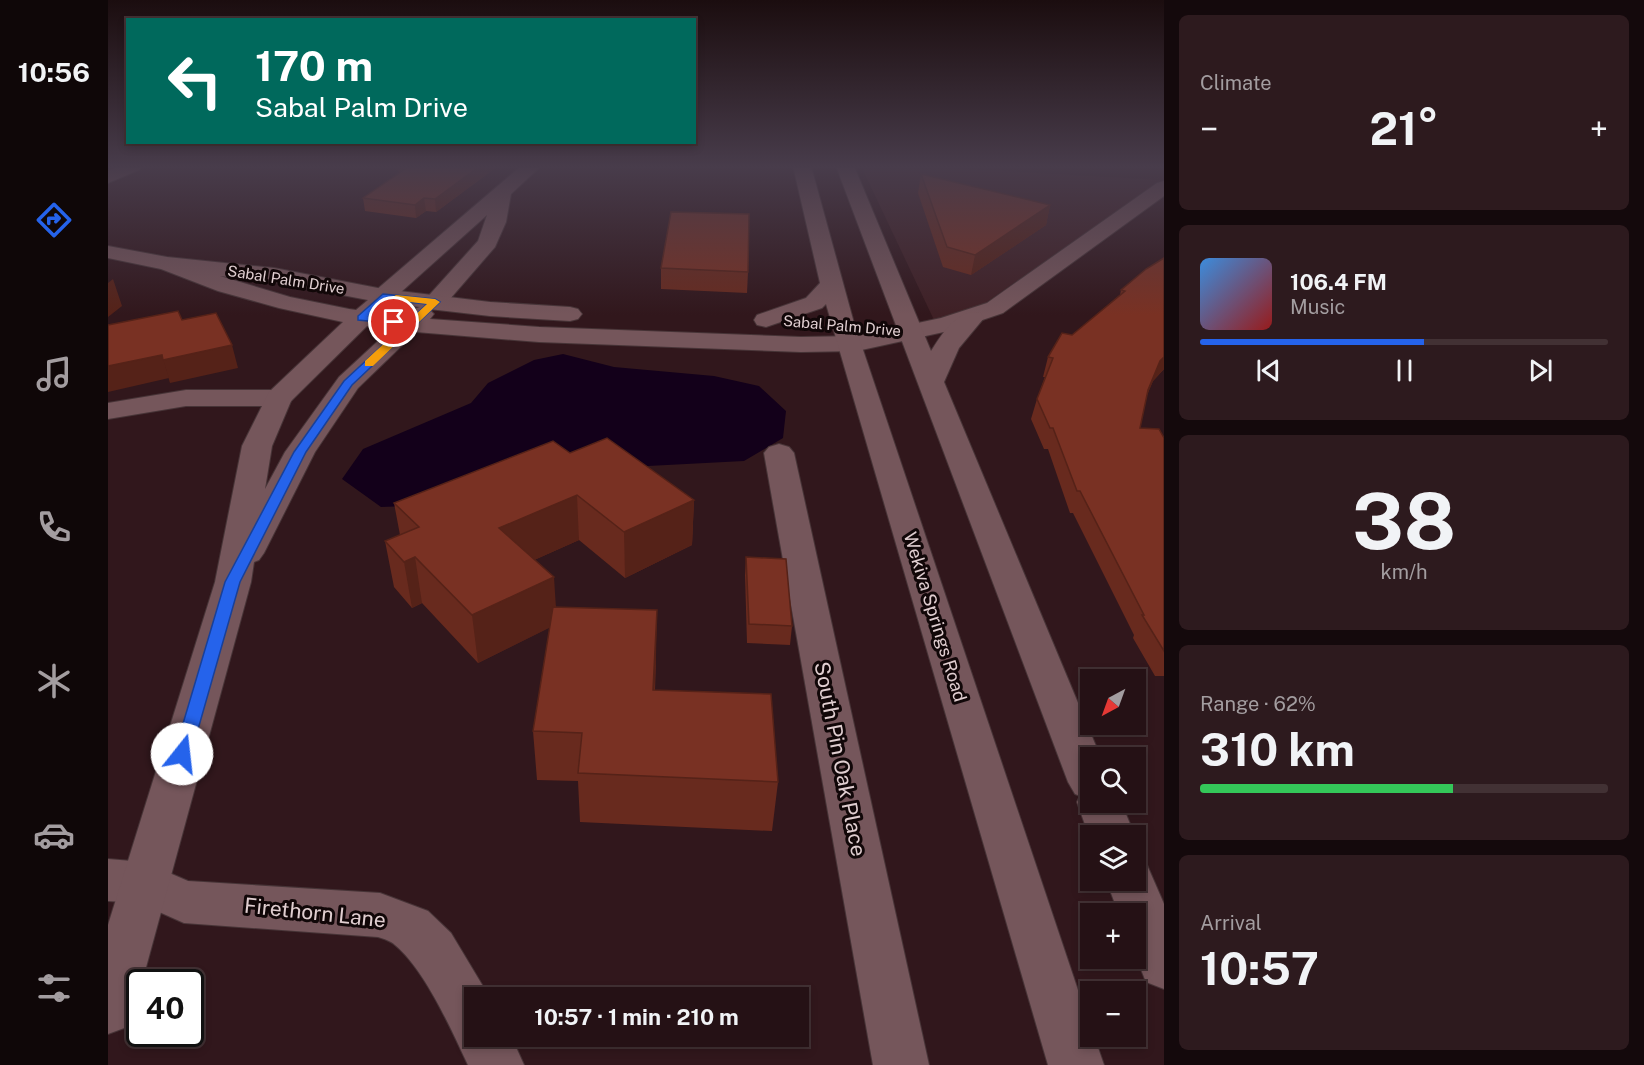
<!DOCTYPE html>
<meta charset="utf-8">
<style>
:root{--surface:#251115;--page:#2d1a1e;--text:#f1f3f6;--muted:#a39da0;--line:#423134;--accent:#2563eb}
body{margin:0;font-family:"Public Sans",sans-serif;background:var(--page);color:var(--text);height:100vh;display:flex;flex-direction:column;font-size:22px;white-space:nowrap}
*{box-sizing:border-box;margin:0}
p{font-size:20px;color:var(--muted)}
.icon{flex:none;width:33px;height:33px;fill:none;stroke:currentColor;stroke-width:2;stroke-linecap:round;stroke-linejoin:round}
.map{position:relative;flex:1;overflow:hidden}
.drawer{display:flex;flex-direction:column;gap:15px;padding:15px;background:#14090c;width:480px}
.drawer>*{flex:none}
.hud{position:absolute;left:18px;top:18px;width:570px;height:126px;border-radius:0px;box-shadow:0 3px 9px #0003,0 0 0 2px var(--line);background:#00695c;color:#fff;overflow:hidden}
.needle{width:39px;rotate:221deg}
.buttons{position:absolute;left:972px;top:669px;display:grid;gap:12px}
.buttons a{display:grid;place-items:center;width:66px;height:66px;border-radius:0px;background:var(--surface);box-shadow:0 3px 9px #0003,0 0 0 2px var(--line);font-size:30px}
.speed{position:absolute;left:18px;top:969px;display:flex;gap:12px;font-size:30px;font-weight:700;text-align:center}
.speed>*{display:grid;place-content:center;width:78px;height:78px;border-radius:50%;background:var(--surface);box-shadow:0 3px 9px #0003,0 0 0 2px var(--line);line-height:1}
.speed .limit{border:3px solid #111;border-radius:9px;background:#fff;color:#111}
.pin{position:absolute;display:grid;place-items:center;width:51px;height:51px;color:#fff;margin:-26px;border:3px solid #fff;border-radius:50%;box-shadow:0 2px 6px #0007}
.me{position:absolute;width:66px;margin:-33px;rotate:16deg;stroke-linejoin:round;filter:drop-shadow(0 0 4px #0008)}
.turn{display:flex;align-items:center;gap:21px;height:126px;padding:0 30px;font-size:27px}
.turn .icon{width:78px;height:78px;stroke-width:2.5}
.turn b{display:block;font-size:42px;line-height:51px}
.big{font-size:45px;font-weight:700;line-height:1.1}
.drawer .widget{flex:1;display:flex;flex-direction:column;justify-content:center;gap:9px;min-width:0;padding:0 21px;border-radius:9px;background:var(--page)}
.drawer .dial{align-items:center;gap:0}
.dial b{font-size:78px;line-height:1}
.song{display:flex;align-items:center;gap:18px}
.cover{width:72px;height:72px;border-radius:9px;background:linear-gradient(135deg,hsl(210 70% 55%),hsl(0 70% 35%))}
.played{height:6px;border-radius:3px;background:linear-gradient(90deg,var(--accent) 55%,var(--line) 55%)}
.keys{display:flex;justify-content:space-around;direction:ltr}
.heat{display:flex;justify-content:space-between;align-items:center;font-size:33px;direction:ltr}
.charge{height:9px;border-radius:4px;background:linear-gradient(90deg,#34c759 62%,var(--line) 0)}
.trip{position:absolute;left:356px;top:987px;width:345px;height:60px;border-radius:0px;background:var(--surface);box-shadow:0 3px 9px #0003,0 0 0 2px var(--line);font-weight:700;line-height:60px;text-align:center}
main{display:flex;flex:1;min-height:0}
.tabs{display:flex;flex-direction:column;width:108px;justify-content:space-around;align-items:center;background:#0f0708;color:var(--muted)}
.tabs .icon{width:42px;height:42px}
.tabs .active{color:var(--accent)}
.tabs b{font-size:27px;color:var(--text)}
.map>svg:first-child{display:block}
</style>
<main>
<nav class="tabs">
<b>10:56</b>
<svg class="icon active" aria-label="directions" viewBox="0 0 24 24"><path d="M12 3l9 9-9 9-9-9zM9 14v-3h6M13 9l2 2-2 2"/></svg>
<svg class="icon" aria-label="music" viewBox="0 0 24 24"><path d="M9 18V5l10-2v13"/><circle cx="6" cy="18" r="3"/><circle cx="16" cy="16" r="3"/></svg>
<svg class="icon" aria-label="phone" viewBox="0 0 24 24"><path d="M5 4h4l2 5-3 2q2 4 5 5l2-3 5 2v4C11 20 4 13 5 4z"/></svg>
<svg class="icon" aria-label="climate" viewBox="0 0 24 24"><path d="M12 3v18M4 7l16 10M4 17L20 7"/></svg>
<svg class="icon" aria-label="car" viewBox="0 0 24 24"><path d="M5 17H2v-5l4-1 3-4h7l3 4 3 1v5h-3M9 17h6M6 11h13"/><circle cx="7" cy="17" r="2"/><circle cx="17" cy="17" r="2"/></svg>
<svg class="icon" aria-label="filters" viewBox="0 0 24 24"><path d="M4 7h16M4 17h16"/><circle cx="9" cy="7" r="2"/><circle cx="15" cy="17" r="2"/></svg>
</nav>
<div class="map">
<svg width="1056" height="1065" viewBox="0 0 1056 1065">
<rect width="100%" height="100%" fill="#31171c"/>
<polygon fill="#3f2025" points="753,166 807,166 1053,180 876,304 860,311 826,320"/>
<polygon fill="#13001a" points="455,354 506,367 606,376 651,386 678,411 675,438 636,461 463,470 331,505 273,507 234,479 255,449 363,403 380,383 426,360"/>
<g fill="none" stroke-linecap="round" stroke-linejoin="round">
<g stroke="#473437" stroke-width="2">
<g id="minor">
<polygon points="10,166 34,166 31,170 0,183 0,171"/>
<polygon points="413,166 433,166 403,194 398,222 387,247 335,307 327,309 319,307 315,302 370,241 379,215 283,301 275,303 267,301 263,296 267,291"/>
<polygon points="78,390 171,390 181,392 185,398 181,404 171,406 78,406 0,419 0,403"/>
<polygon points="671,444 681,447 686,453 821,1065 765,1065 656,453 661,447"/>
<path d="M0 859 36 862 80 881 272 893 320 911 343 933 382 998H366V1036H403L416 1065H360C343 1029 317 970 287 945 283 941 276 939 270 937L76 923 31 903 0 901Z"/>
</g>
</g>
<g stroke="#473437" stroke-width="2">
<path id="tertiary" d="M1056 181V196L895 313 845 330 749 351 693 352 431 342 308 332 250 388 207 452 156 553 151 560 146 562 143 582 34 982H32L26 1009 19 1027 0 1034V925L107 582 134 446 161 392 235 322 171 308 110 291 53 269 0 258V246L59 257 166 268 275 289 382 302 462 307 470 309 474 314 470 319 462 321 382 316 321 309 326 314 322 319 431 327 693 337 749 336 833 318 879 303 1049 183ZM112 276 166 282 260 300 248 310 241 309 182 297ZM275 303 312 307 306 309 297 317 271 313 277 306ZM259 326 283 329 231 377 177 452 157 489 164 446 183 401Z"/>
</g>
<g stroke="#473437" stroke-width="2">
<g id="secondary">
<polygon points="685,166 703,166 746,323 982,1026 982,1036 986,1036 996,1065 940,1065 718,304 714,308 658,327 649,325 646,320 649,315 698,298 712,283"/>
<path d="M728 166H746L823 351C834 334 850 307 873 313L876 318 851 348 836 382 993 758H982V802H1013L1027 836H982V839L981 836 969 802 972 796 967 794 960 782Z"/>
<polygon points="1028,861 1039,865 1056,904 1056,989 1038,982 1028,957 1028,914 1011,914 998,880 1028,880"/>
</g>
</g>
<use href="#minor" fill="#75565b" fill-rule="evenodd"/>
<use href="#tertiary" fill="#75565b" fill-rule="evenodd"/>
<use href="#secondary" fill="#75565b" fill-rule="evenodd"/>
</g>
<g fill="#682a1e">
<polygon points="294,166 390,166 328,212 318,211 308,218 257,211 255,198 291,173 290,169"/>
<polygon points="813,174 942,205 938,225 863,275 835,267 810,193"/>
<polygon points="1056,258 1056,369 1045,381 1038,397 1032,428 1056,438 1056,676 1047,676 1025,638 1026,635 965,513 962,513 940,449 936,449 923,419 929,399 937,377 935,377 940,357 964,335 1012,295 1013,290"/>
<polygon points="553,268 640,272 639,293 553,289"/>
<polygon points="462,453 586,500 584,545 517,578 471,540 426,560 448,607 548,658 547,690 670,782 664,831 472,822 470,781 429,780 425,731 442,627 370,663 314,603 304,608 286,587 277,541 292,535 286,503"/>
<polygon points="638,557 684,626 682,645 639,643 637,575"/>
</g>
<g fill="#552218">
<polygon points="372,166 390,166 328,212 327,199"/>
<polygon points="316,198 318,211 308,218 307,205"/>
<polygon points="942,205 938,225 863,275 867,255"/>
<polygon points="5,279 14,306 0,317 0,283"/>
<polygon points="124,345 130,368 62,383 55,360"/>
<polygon points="54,355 61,378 0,392 0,366"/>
<polygon points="1056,357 1056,369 1045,381 1033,410 1040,390 1052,361"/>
<polygon points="469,495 471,540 395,574 391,528"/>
<polygon points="586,500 584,545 517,578 516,532"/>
<polygon points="307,557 314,603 304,608 296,562"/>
<polygon points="446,577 449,624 370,663 364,615"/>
<polygon points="549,610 548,658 544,738 545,690"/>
</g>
<g fill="#793123" stroke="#552218" stroke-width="1.5">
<polygon points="294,166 372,166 327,199 316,198 307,205 255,198 297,169 290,169"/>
<polygon points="813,174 942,205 867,255 839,247"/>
<polygon points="563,212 641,214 640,272 553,268"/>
<polygon points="1056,258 1056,357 1052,361 1040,390 1032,428 1051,429 1056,438 1056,651 1034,615 1036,615 972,491 969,491 945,428 942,428 929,399 945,358 940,357 954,333 964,335 1017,291 1013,290 1038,269"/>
<polygon points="70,311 74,320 108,313 124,345 55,360 54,355 0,366 0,325"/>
<polygon points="499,438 586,500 516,532 469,495 391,528 446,577 364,615 307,557 296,562 277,541 311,527 286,503 445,441 462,453"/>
<polygon points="638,557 678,559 684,626 641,624"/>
<polygon points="445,607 549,610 545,690 663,694 670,782 470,773 474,733 425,731"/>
</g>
<linearGradient id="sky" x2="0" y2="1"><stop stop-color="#1b0d0f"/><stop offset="0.53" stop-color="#483c4b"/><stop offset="1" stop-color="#483c4b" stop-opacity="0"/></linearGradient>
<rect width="1056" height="315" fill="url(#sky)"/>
<polygon fill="#2563eb" stroke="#184099" stroke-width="1.5" points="275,294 327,299 332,302 244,385 198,452 132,582 83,754 80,759 74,761 68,759 66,754 117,582 186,452 236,381 319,304 277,300 261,316 290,320 290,324 250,320 250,316"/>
<polygon fill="#f59e0b" points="288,295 327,299 332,302 265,366 257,366 257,361 319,304 285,300 283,298"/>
<g text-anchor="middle" stroke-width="6" stroke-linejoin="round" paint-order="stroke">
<g font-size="15" fill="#e0ced0" stroke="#110708">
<text transform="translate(178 280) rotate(9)" y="5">Sabal Palm Drive</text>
<text transform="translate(734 326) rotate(5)" y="5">Sabal Palm Drive</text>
</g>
<g font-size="18" fill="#e0ced0" stroke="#110708">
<text transform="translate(827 617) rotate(73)" y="6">Wekiva Springs Road</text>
</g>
<g font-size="21" fill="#e0ced0" stroke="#110708">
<text transform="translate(732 759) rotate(79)" y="7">South Pin Oak Place</text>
<text transform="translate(207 913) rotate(6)" y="7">Firethorn Lane</text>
</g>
</g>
</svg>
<div class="buttons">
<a><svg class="needle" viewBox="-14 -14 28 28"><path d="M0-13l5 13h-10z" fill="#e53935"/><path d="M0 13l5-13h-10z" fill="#a39da0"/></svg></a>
<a><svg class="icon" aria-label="search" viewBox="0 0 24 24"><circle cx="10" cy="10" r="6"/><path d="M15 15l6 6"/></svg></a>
<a><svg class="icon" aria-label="layers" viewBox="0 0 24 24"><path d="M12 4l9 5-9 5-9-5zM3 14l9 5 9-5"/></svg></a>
<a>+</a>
<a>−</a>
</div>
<div class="speed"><div class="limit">40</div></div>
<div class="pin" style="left:286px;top:322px;background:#d93025"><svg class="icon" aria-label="arrive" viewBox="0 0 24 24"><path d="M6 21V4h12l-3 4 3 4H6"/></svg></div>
<svg class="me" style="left:74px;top:754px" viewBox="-20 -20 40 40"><circle r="19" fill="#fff"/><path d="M0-13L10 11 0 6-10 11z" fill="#2563eb"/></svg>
<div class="trip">10:57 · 1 min · 210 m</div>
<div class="hud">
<div class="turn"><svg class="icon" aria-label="left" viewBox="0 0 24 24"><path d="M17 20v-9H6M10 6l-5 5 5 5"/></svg><div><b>170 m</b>Sabal Palm Drive</div></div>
</div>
</div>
<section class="drawer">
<div class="widget"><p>Climate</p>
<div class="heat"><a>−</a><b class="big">21°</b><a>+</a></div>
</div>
<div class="widget">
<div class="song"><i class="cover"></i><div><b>106.4 FM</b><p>Music</p></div></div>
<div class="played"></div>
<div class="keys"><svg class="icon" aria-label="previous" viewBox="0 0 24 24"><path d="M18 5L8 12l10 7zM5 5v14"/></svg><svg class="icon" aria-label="pause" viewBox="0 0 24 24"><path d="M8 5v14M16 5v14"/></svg><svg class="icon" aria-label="next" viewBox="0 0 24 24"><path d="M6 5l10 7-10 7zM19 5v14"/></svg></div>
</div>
<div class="widget dial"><b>38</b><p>km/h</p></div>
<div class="widget"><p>Range · 62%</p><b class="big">310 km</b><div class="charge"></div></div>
<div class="widget"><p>Arrival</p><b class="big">10:57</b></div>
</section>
</main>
